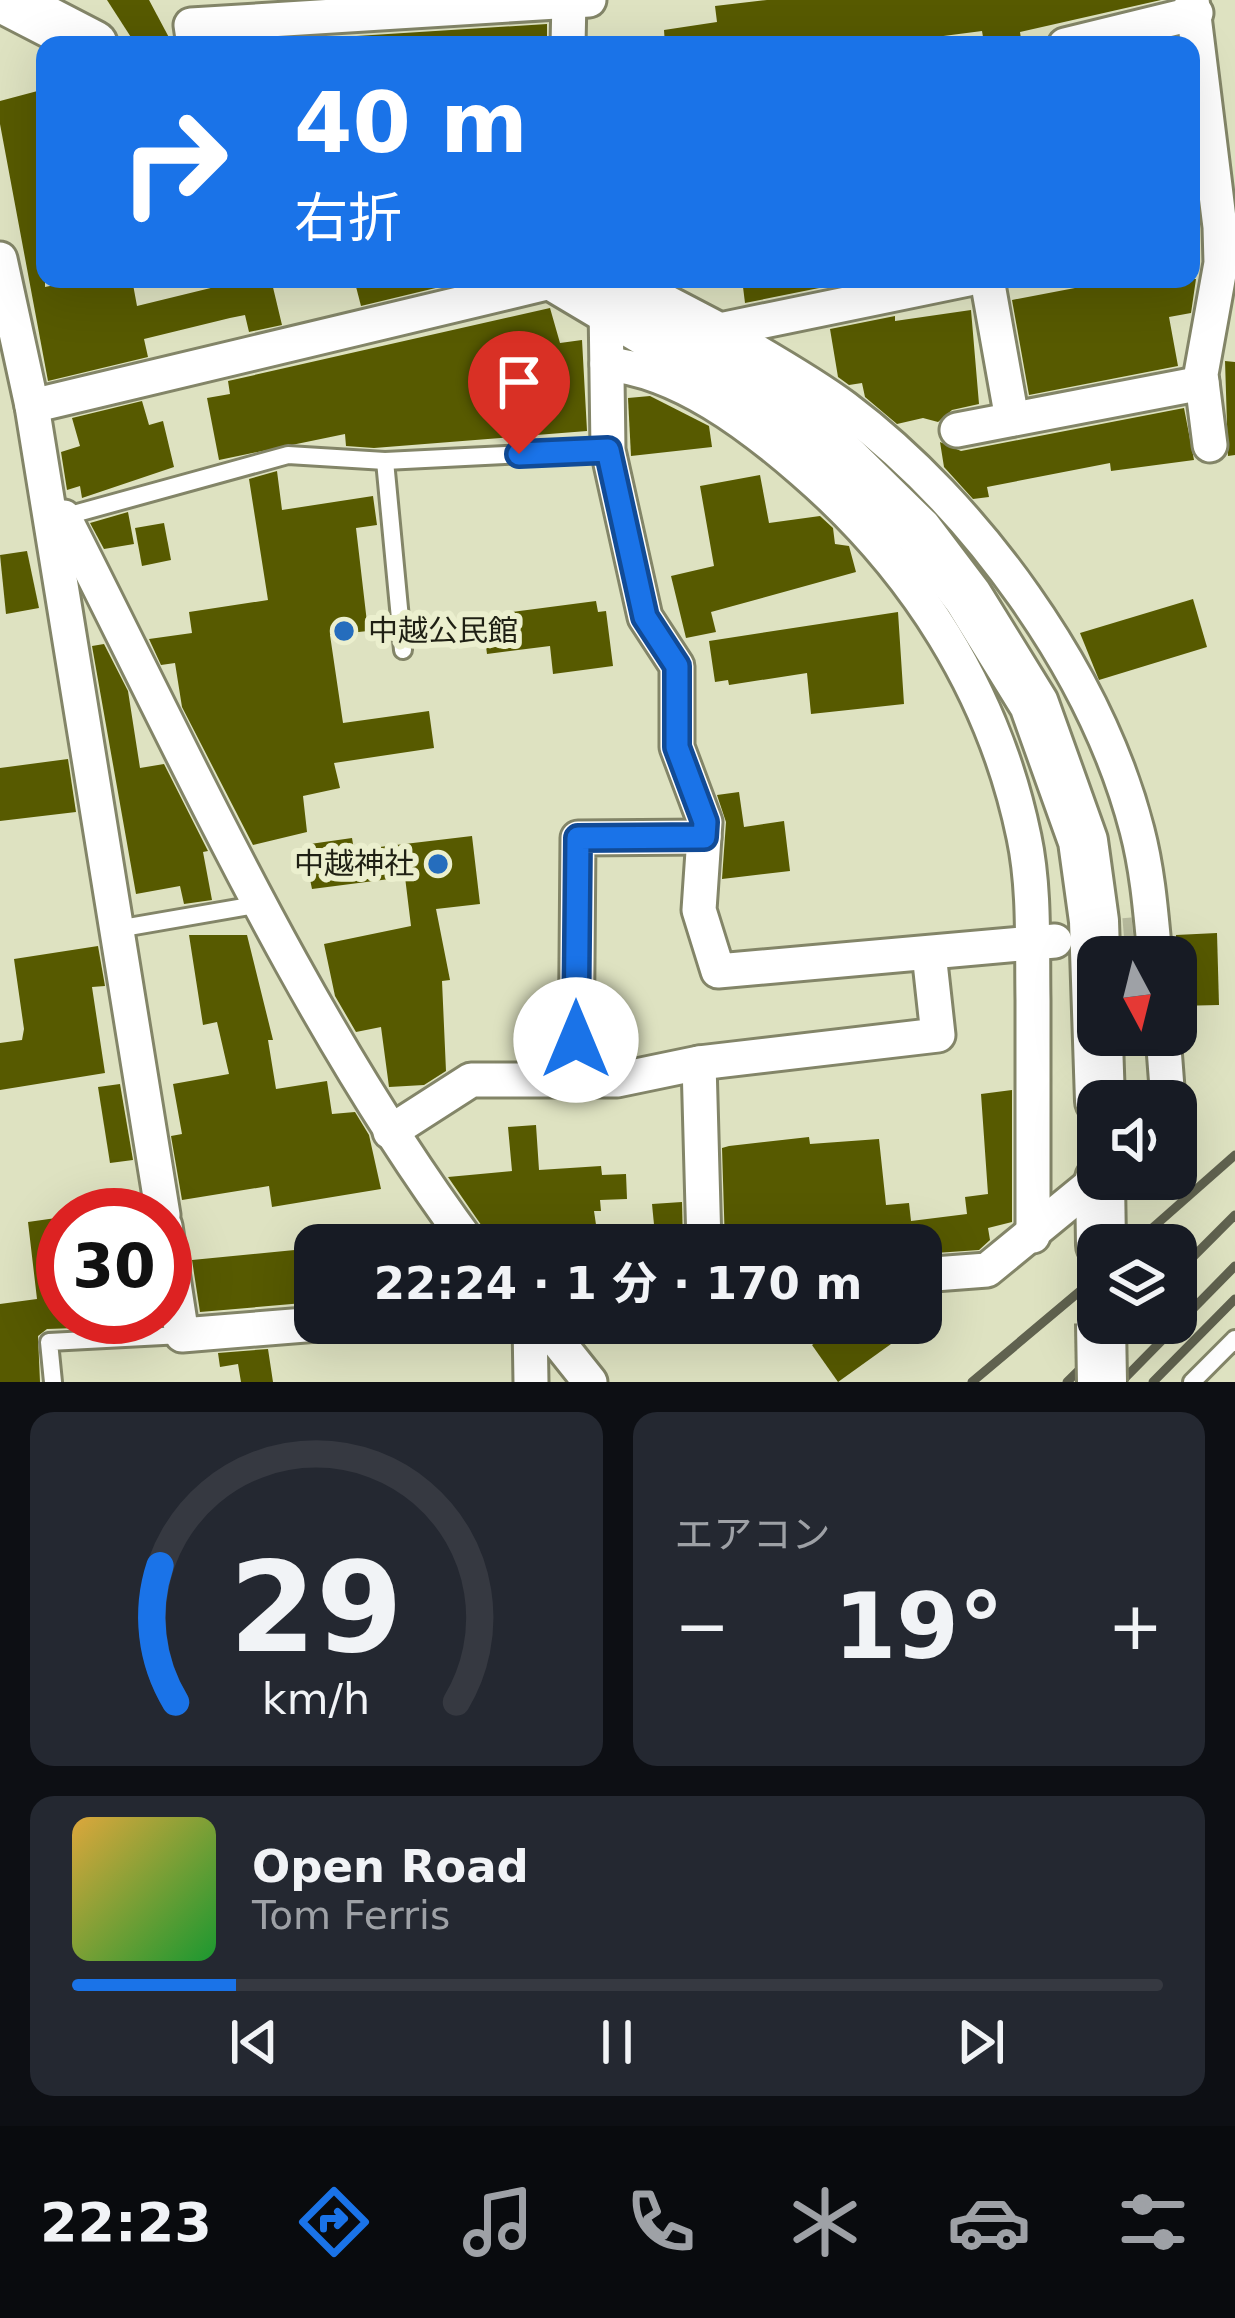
<!DOCTYPE html>
<html lang="ja">
<meta charset="utf-8">
<style>
:root{--surface:#171b24;--page:#242831;--text:#f1f3f6;--muted:#9ea1a6;--line:#363941;--accent:#1a73e8}
body{margin:0;font-family:"DejaVu Sans","Noto Sans JP",sans-serif;background:var(--page);color:var(--text);height:100vh;display:flex;flex-direction:column;font-size:45px;white-space:nowrap}
*{box-sizing:border-box;margin:0}
p{font-size:39px;color:var(--muted)}
.icon{flex:none;width:66px;height:66px;fill:none;stroke:currentColor;stroke-width:2;stroke-linecap:round;stroke-linejoin:round}
.map{position:relative;height:1382px;overflow:hidden}
.side{display:flex;flex-direction:column;gap:30px;padding:30px;background:#0d0f14;flex:1}
.side>*{flex:none}
.guide{position:absolute;left:36px;top:36px;width:1164px;height:252px;border-radius:24px;box-shadow:0 12px 48px #0002;background:#1a73e8;color:#fff;overflow:hidden}
.needle{width:78px;rotate:173deg}
.fabs{position:absolute;left:1077px;top:936px;display:grid;gap:24px}
.fabs a{display:grid;place-items:center;width:120px;height:120px;border-radius:24px;background:var(--surface);box-shadow:0 12px 48px #0002;font-size:60px}
.speed{position:absolute;left:36px;top:1188px;display:flex;gap:24px;font-size:60px;font-weight:700;text-align:center}
.speed>*{display:grid;place-content:center;width:156px;height:156px;border-radius:50%;background:var(--surface);box-shadow:0 12px 48px #0002;line-height:1}
.speed .limit{border:18px solid #d22;background:#fff;color:#111}
.pin{position:absolute;display:grid;place-items:center;width:102px;height:102px;color:#fff;margin:-123px -51px;border-radius:50% 50% 50% 0;rotate:-45deg;box-shadow:0 0 12px #0007}
.pin .icon{rotate:45deg}
.me{position:absolute;width:132px;margin:-66px;rotate:0deg;stroke-linejoin:round;filter:drop-shadow(0 0 9px #0008)}
.turn{display:flex;align-items:center;gap:42px;height:252px;padding:0 60px;font-size:54px}
.turn .icon{width:156px;height:156px;stroke-width:2.5}
.turn b{display:block;font-size:84px;line-height:102px}
.big{font-size:90px;font-weight:700;line-height:1.1}
.side .card{flex:1;display:flex;flex-direction:column;justify-content:center;gap:18px;min-width:0;padding:0 42px;border-radius:24px;background:var(--page)}
.side .dial{align-items:center;gap:0}
.dial svg{height:312px;overflow:visible;fill:none;stroke:var(--line);stroke-width:7;stroke-linecap:round;text-anchor:middle}
.dial text{fill:var(--text);stroke:none}
.song{display:flex;align-items:center;gap:36px}
.cover{width:144px;height:144px;border-radius:18px;background:linear-gradient(135deg,hsl(40 70% 55%),hsl(130 70% 35%))}
.played{height:12px;border-radius:6px;background:linear-gradient(90deg,var(--accent) 15%,var(--line) 15%)}
.keys{display:flex;justify-content:space-around;direction:ltr}
.heat{display:flex;justify-content:space-between;align-items:center;font-size:66px;direction:ltr}
.side .tiles{flex:1;display:grid;gap:30px;grid-template-columns:1fr 1fr}
.card:last-child{grid-column:span 2}
.trip{position:absolute;left:294px;top:1224px;width:648px;height:120px;border-radius:24px;background:var(--surface);box-shadow:0 12px 48px #0002;font-weight:700;line-height:120px;text-align:center}
.tabs{display:flex;height:192px;justify-content:space-around;align-items:center;background:#090b0e;color:var(--muted)}
.tabs .icon{width:84px;height:84px}
.tabs .current{color:var(--accent)}
.tabs b{font-size:54px;color:var(--text)}
.map>svg:first-child{display:block}
</style>
<div class="map">
<svg width="1235" height="1382" viewBox="0 0 1235 1382">
<rect width="100%" height="100%" fill="#dee2c1"/>
<g fill="#575a00">
<polygon points="107,0 149,0 173,45 136,45"/>
<polygon points="767,0 1161,0 1020,32 1021,39 984,43 982,31 874,45 665,45 664,30 717,22 715,6"/>
<polygon points="547,24 547,45 215,45"/>
<polygon points="45,89 45,287 85,279 132,279 137,306 223,285 221,279 271,279 282,325 249,332 245,315 230,318 144,339 148,357 48,381 0,124 0,101"/>
<polygon points="354,279 442,279 444,286 361,306"/>
<polygon points="742,279 864,279 745,303"/>
<polygon points="1122,279 1196,279 1191,313 1169,317 1178,366 1029,395 1012,300"/>
<polygon points="550,308 560,343 582,340 587,431 374,448 346,446 345,434 219,460 207,398 230,394 228,381"/>
<polygon points="971,310 979,404 952,410 938,422 923,418 897,424 865,397 862,383 849,385 838,377 830,329 895,316 895,321"/>
<polygon points="1225,361 1235,362 1235,455 1228,456"/>
<polygon points="650,396 709,426 712,447 631,456 628,398"/>
<polygon points="142,401 149,425 163,421 174,467 82,498 80,486 67,490 61,452 80,446 72,418"/>
<polygon points="1184,408 1194,460 1111,471 1110,463 987,487 989,497 973,499 944,467 940,442 961,451"/>
<polygon points="277,471 282,510 373,496 377,525 356,528 368,631 330,635 343,723 429,711 434,748 334,763 340,788 303,796 307,832 253,845 182,707 175,663 161,665 149,639 192,633 189,612 268,600 249,479"/>
<polygon points="760,475 769,523 820,516 833,528 835,544 849,546 856,572 711,612 716,632 686,638 671,576 714,566 700,486"/>
<polygon points="128,512 134,544 104,549 90,523"/>
<polygon points="164,523 171,560 142,566 135,528"/>
<polygon points="27,551 39,608 6,614 0,555"/>
<polygon points="1193,599 1207,647 1099,680 1080,633"/>
<polygon points="596,601 598,612 606,611 613,666 553,674 550,646 487,654 482,616"/>
<polygon points="898,612 904,704 811,714 807,673 729,685 728,680 715,682 709,641"/>
<polygon points="104,644 128,691 140,768 164,764 208,851 203,852 212,900 184,904 180,886 136,894 92,646"/>
<polygon points="68,759 76,812 0,821 0,768"/>
<polygon points="739,792 744,827 784,821 790,871 722,879 726,822 717,795"/>
<polygon points="472,836 480,904 436,909 450,980 442,981 446,1071 424,1085 389,1087 381,1027 356,1032 335,996 324,944 411,926 405,877 312,889 303,845 352,838 354,850"/>
<polygon points="1217,933 1219,1005 1176,1006 1176,935"/>
<polygon points="189,935 247,935 273,1040 268,1040 276,1089 327,1081 332,1114 355,1112 369,1135 381,1189 272,1207 269,1186 182,1200 171,1136 182,1134 173,1084 229,1074 217,1022 203,1025"/>
<polygon points="98,946 105,986 92,987 105,1073 0,1090 0,1043 22,1040 24,1029 14,959"/>
<polygon points="120,1084 133,1160 110,1163 98,1087"/>
<polygon points="1012,1090 1012,1222 988,1228 990,1240 979,1250 921,1254 921,1245 725,1245 722,1148 729,1146 809,1137 810,1144 879,1139 886,1205 909,1203 911,1221 967,1214 965,1197 988,1194 981,1094"/>
<polygon points="536,1125 539,1170 601,1166 602,1175 626,1174 627,1199 600,1200 601,1211 594,1211 599,1245 495,1245 448,1177 512,1171 508,1127"/>
<polygon points="682,1202 683,1245 656,1245 652,1204"/>
<polygon points="63,1217 63,1317 76,1317 77,1328 47,1329 38,1336 40,1382 0,1382 0,1304 37,1299 28,1222"/>
<polygon points="315,1248 315,1302 200,1312 192,1260"/>
<polygon points="843,1323 875,1323 891,1344 838,1382 812,1345"/>
<polygon points="268,1349 273,1382 241,1382 238,1364 220,1367 218,1353"/>
</g>
<g fill="none" stroke-linecap="round" stroke-linejoin="round">
<polyline stroke="#b8bb9e" stroke-width="33" stroke-dasharray="33 16" stroke-linecap="butt" points="1075,939 1133,934"/>
<g stroke="#838568" stroke-width="22">
<g id="lane">
<polyline points="385,461 403,650"/>
<polyline points="59,518 288,455 385,461 608,450"/>
<polyline points="117,929 261,904"/>
<polyline points="53,1382 49,1342 182,1335"/>
<polyline points="1192,1382 1235,1339"/>
</g>
</g>
<g stroke="#838568" stroke-width="39">
<g id="street">
<polyline points="1192,0 1220,227 1221,263 1201,374 1210,445"/>
<polyline points="194,45 191,25 589,0"/>
<polyline points="568,45 569,0"/>
<polyline points="1065,45 1196,13"/>
<polyline points="0,259 32,406 163,1215"/>
<polyline points="968,279 720,330 632,284 606,303 608,450 645,617 677,666 677,747 705,822 699,910 718,971 1055,941"/>
<polyline points="987,279 1012,419"/>
<path d="M720 330C761 355 806 379 845 408 975 506 1096 671 1137 830 1148 872 1151 915 1155 957"/>
<path d="M607 364C679 371 749 424 803 471 914 567 994 691 1024 837 1035 889 1032 947 1033 1000 1033 1078 1033 1157 1033 1236"/>
<polyline points="32,406 559,280"/>
<polyline points="957,430 1202,383"/>
<path d="M64 517C190 764 304 1021 470 1245"/>
<polyline points="1163,1035 1168,1101"/>
<polyline points="699,1063 704,1245"/>
<polyline points="576,1081 578,838 704,837"/>
<polyline points="390,1132 471,1080 617,1080 699,1063 938,1035 929,953"/>
<polyline points="165,1226 182,1335 330,1323"/>
<polyline points="921,1275 987,1270 1098,1179"/>
<polyline points="530,1323 531,1382"/>
<polyline points="543,1323 590,1382"/>
</g>
</g>
<g stroke="#838568" stroke-width="54">
<g id="secondary">
<polyline points="6,0 93,45"/>
<polyline points="558,279 820,435 918,531 968,597 1034,704 1083,841 1094,921 1100,1101"/>
<polyline points="1100,1179 1101,1245"/>
</g>
</g>
<use href="#lane" stroke="#fff" stroke-width="16"/>
<use href="#street" stroke="#fff" stroke-width="33"/>
<use href="#secondary" stroke="#fff" stroke-width="48"/>
<g stroke="#60624f" stroke-width="9">
<polyline points="1133,1245 1235,1155"/>
<polyline points="1176,1274 1235,1215"/>
<polyline points="972,1382 1098,1276"/>
<polyline points="1067,1382 1127,1323"/>
<polyline points="1121,1382 1235,1266"/>
<polyline points="1153,1382 1235,1299"/>
</g>
<g stroke="#838568" stroke-width="54" stroke-linecap="butt">
<polyline id="secondary-bridge" points="1101,1323 1102,1382"/>
</g>
<use href="#secondary-bridge" stroke="#fff" stroke-width="48"/>
</g>
<g fill="none" stroke-linecap="round" stroke-linejoin="round">
<g stroke="#114b97" stroke-width="30">
<polyline id="route" points="519,454 608,450 645,617 677,666 677,747 705,822 704,837 578,838 576,1040"/>
</g>
<use href="#route" stroke="#1a73e8" stroke-width="21"/>
</g>
<g fill="#256dbd" stroke="#ebefce" stroke-width="4.5">
<circle cx="344" cy="631" r="12"/>
<circle cx="438" cy="864" r="12"/>
</g>
<g text-anchor="middle" stroke-width="12" stroke-linejoin="round" paint-order="stroke">
<g font-size="30" fill="#1f2014" stroke="#ebefce" text-anchor="start">
<text x="368" y="641">中越公民館</text>
<text x="414" y="874" text-anchor="end">中越神社</text>
</g>
</g>
</svg>
<div class="fabs">
<a><svg class="needle" viewBox="-14 -14 28 28"><path d="M0-13l5 13h-10z" fill="#e53935"/><path d="M0 13l5-13h-10z" fill="#9ea1a6"/></svg></a>
<a><svg class="icon" aria-label="sound" viewBox="0 0 24 24"><path d="M4 9h4l5-4v14l-5-4H4zM17 9q2 3 0 6"/></svg></a>
<a><svg class="icon" aria-label="layers" viewBox="0 0 24 24"><path d="M12 4l9 5-9 5-9-5zM3 14l9 5 9-5"/></svg></a>
</div>
<div class="speed"><div class="limit">30</div></div>
<div class="pin" style="left:519px;top:454px;background:#d93025"><svg class="icon" aria-label="arrive" viewBox="0 0 24 24"><path d="M6 21V4h12l-3 4 3 4H6"/></svg></div>
<svg class="me" style="left:576px;top:1040px" viewBox="-20 -20 40 40"><circle r="19" fill="#fff"/><path d="M0-13L10 11 0 6-10 11z" fill="#1a73e8"/></svg>
<div class="trip">22:24 · 1 分 · 170 m</div>
<div class="guide">
<div class="turn"><svg class="icon" aria-label="right" viewBox="0 0 24 24"><path d="M7 20v-9h11M14 6l5 5-5 5"/></svg><div><b>40 m</b>右折</div></div>
</div>
</div>
<section class="side">
<div class="tiles">
<div class="card dial"><svg viewBox="0 0 100 80">
<path d="M14 69A42 42 0 1 1 86 69"/>
<path d="M14 69A42 42 0 0 1 10 34" stroke="#1a73e8"/>
<text x="50" y="56" font-size="32" font-weight="700">29</text>
<text x="50" y="72" font-size="11">km/h</text>
</svg></div>
<div class="card"><p>エアコン</p>
<div class="heat"><a>−</a><b class="big">19°</b><a>+</a></div>
</div>
<div class="card">
<div class="song"><i class="cover"></i><div><b>Open Road</b><p>Tom Ferris</p></div></div>
<div class="played"></div>
<div class="keys"><svg class="icon" aria-label="previous" viewBox="0 0 24 24"><path d="M18 5L8 12l10 7zM5 5v14"/></svg><svg class="icon" aria-label="pause" viewBox="0 0 24 24"><path d="M8 5v14M16 5v14"/></svg><svg class="icon" aria-label="next" viewBox="0 0 24 24"><path d="M6 5l10 7-10 7zM19 5v14"/></svg></div>
</div>
</div>
</section>
<nav class="tabs">
<b>22:23</b>
<svg class="icon current" aria-label="directions" viewBox="0 0 24 24"><path d="M12 3l9 9-9 9-9-9zM9 14v-3h6M13 9l2 2-2 2"/></svg>
<svg class="icon" aria-label="music" viewBox="0 0 24 24"><path d="M9 18V5l10-2v13"/><circle cx="6" cy="18" r="3"/><circle cx="16" cy="16" r="3"/></svg>
<svg class="icon" aria-label="phone" viewBox="0 0 24 24"><path d="M5 4h4l2 5-3 2q2 4 5 5l2-3 5 2v4C11 20 4 13 5 4z"/></svg>
<svg class="icon" aria-label="climate" viewBox="0 0 24 24"><path d="M12 3v18M4 7l16 10M4 17L20 7"/></svg>
<svg class="icon" aria-label="car" viewBox="0 0 24 24"><path d="M5 17H2v-5l4-1 3-4h7l3 4 3 1v5h-3M9 17h6M6 11h13"/><circle cx="7" cy="17" r="2"/><circle cx="17" cy="17" r="2"/></svg>
<svg class="icon" aria-label="filters" viewBox="0 0 24 24"><path d="M4 7h16M4 17h16"/><circle cx="9" cy="7" r="2"/><circle cx="15" cy="17" r="2"/></svg>
</nav>
